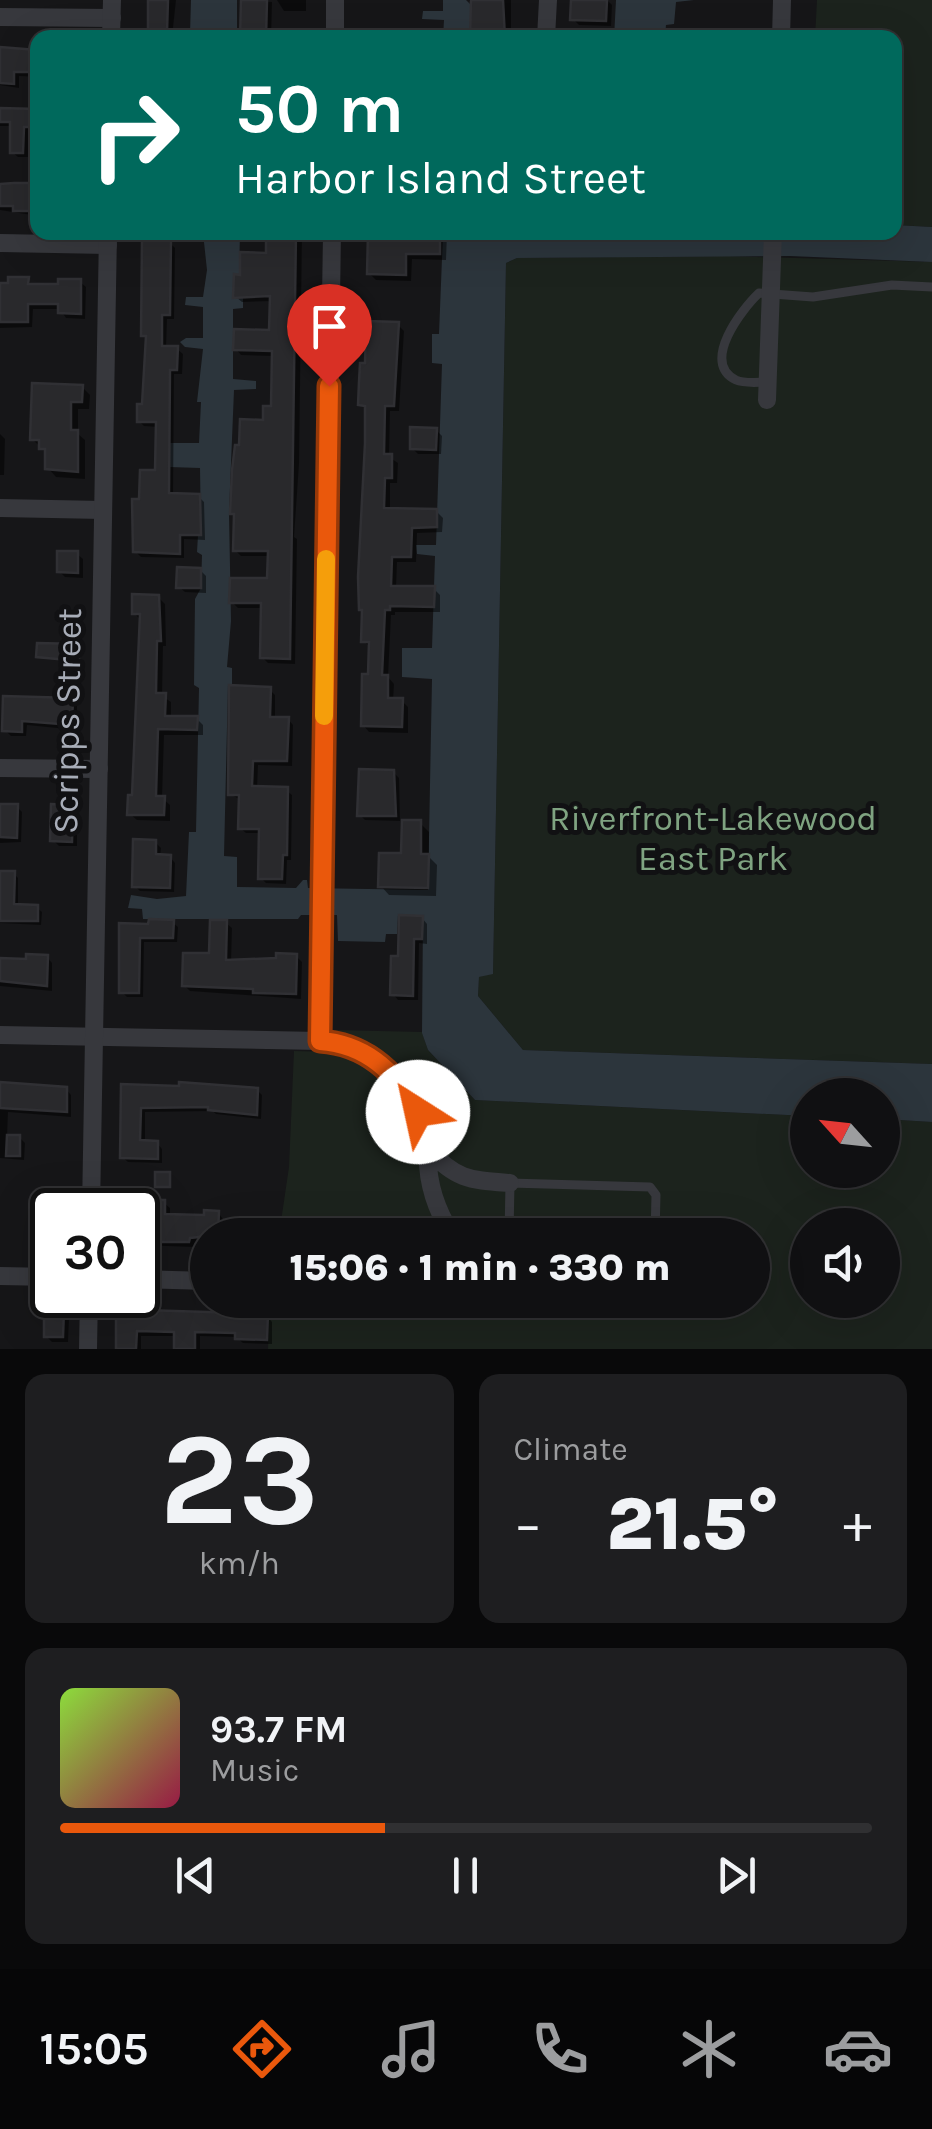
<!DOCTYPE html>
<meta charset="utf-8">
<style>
:root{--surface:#101012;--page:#1e1e20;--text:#f1f3f6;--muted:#9c9d9f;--line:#303032;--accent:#ea580c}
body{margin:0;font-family:Karla,sans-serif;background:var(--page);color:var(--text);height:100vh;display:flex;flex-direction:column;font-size:38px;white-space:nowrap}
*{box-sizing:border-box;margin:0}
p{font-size:32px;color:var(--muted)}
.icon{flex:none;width:55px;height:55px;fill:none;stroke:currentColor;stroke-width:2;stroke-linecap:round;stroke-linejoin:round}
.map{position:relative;height:1349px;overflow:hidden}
.panel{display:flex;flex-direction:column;gap:25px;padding:25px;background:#09090a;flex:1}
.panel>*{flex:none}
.banner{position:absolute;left:30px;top:30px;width:872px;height:210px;border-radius:20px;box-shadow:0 10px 40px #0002,0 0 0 2px var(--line);background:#00695c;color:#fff;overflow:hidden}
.needle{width:65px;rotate:297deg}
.controls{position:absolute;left:790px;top:1078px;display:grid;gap:20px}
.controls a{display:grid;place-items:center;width:110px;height:110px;border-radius:50%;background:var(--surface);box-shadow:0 10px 40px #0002,0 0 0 2px var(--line);font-size:50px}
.speed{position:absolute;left:30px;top:1188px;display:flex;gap:20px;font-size:50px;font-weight:700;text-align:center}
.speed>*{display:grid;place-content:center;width:130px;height:130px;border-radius:50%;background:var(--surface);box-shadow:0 10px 40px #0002,0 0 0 2px var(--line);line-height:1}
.speed .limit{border:5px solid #111;border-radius:15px;background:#fff;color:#111}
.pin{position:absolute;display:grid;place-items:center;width:85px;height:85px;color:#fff;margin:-102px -42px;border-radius:50% 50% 50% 0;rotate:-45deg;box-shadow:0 0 10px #0007}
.pin .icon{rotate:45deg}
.me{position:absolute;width:110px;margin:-55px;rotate:325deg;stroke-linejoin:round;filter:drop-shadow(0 0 8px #0008)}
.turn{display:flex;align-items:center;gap:35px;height:210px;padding:0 40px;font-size:45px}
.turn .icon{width:130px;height:130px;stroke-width:2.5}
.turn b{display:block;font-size:70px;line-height:85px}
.big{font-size:75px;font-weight:800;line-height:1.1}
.panel .widget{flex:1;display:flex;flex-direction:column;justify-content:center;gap:15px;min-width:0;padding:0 35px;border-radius:20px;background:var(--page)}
.panel .dial{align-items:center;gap:0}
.dial b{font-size:130px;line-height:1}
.song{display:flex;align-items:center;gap:30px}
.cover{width:120px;height:120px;border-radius:15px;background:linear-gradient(135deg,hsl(90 70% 55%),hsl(340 70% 35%))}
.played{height:10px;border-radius:5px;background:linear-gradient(90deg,var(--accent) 40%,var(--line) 40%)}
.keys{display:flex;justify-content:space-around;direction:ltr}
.heat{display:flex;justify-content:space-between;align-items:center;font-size:55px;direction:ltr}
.panel .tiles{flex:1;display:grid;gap:25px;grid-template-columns:1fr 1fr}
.widget:last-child{grid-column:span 2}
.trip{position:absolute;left:190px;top:1218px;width:580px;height:100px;border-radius:50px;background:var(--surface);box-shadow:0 10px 40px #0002,0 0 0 2px var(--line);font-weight:800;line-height:100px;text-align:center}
.tab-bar{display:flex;height:160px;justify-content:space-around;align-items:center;background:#060607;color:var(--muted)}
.tab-bar .icon{width:70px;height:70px}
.tab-bar .current{color:var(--accent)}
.tab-bar b{font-size:45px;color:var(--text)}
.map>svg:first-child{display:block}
</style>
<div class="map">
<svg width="932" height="1349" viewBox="0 0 932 1349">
<rect width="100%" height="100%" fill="#161618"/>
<g fill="#1c231d" fill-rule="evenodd">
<polygon points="817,0 932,0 932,227 895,225 895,38 815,38"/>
<polygon points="723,256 932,262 932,1064 523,1050 478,996 479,977 493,973 506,263 517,258"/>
<path d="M335 1030 422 1032 428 1050 475 1100 807 1116 808 1170H882L883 1119 932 1122V1349H268L270 1300H752V1235H279L289 1167 294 1051 332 1052ZM808 1225H882V1300H808Z"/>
</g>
<g fill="#2c353c">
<polygon points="191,0 237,0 237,37 207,37 206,34 190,34"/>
<polygon points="443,0 466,0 470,4 470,37 443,37 444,20 422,19 423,11 443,11"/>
<polygon points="616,0 694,0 676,2 674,24 666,25 665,37 614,38"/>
<polygon points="895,225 932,227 932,262 790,256 517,258 506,263 493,974 479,977 478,996 523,1050 932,1064 932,1122 883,1119 882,1095 808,1095 807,1116 475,1100 428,1050 422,1033 423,916 398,915 397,934 386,934 385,942 338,941 337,915 301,915 298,919 143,919 142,909 128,908 131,895 157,899 186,896 189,832 196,832 199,688 194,685 195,599 201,588 202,555 197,552 198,535 201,535 200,468 169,467 170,443 199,443 201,402 197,402 203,349 185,347 180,342 186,338 203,338 203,307 185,305 186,297 203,297 207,270 203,233 240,233 239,274 233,274 233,297 243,298 243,308 233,309 233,379 256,381 256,389 234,390 229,513 231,621 227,667 232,668 232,684 228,685 224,856 237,857 237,887 296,888 303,880 307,880 308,888 428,890 432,679 402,677 402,648 432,648 435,556 417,554 416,545 436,545 442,364 432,363 432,334 439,334 443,233 895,232"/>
</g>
<g fill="#0007">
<polygon points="150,0 176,0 172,37 156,37 150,31"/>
<polygon points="243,0 272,2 271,38 241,38"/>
<polygon points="277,0 306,0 306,11 284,11"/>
<polygon points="469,0 511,0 511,38 473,38 474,6"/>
<polygon points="573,0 607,0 612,5 611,26 579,25 573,19"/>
<polygon points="374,32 389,33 394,38 373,38"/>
<polygon points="0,50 38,52 38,77 19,76 19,88 0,85"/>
<polygon points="0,110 38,113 38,157 18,157 12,152 13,126 0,126"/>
<polygon points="0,186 38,186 38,216 0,210"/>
<polygon points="187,232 203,232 203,237 189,237"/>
<polygon points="269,232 302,232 299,464 294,537 297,539 295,664 268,663 262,657 264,608 238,608 232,602 269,581 270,556 241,556 235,550 265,422 274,408 274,356 241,355 236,349 272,333 272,301 242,302 236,297 242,277 268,255"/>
<polygon points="370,232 447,232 446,260 412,259 411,281 376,280 369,273"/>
<polygon points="170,243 175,248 174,319 167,319 166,348 177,349 183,354 182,374 174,374 173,496 199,497 204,502 205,540 184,539 184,558 141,557 135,551 142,501 157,473 158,427 144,426 139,421 145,407 148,340 144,335"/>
<polygon points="28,280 34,287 80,282 86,287 85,319 66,318 60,309 33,309 32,327 0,328 0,286"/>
<polygon points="397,324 404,331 399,411 390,411 389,457 398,463 397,483 390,483 390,510 436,511 443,518 442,532 417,533 416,562 397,562 396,588 434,589 440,595 440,612 395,612 395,615 391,615 388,677 394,684 393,701 402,701 408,707 408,733 369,732 363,725 371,648 364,641 368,411 361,404 368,365"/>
<polygon points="82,387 90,395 89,409 78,409 78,434 85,440 85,479 56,477 48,468 48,454 32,439"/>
<polygon points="436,430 442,436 441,454 418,454 412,448"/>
<polygon points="0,434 5,439 4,475 0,475"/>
<polygon points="77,554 83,559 83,578 65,577 59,571"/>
<polygon points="200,570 206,576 206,593 185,592 179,587"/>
<polygon points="158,597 165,604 166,646 163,646 162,696 171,702 171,718 197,719 203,725 203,735 164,735 162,798 170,805 170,821 137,820 130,814 135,798 142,621 134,613"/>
<polygon points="78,646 80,662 39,656"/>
<polygon points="270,690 275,695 275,719 288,719 293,725 292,766 258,765 257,789 286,790 292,795 291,860 287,860 286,884 266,883 261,878 261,833 246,833 240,828 241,800 230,794"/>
<polygon points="6,698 72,701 77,706 77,730 27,725 26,736 11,736 5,730"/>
<polygon points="393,772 399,778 400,821 365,820 360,815"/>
<polygon points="0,806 17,807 22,812 21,842 0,843"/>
<polygon points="72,807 77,813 77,846 59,846 53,840"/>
<polygon points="420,823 429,832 429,857 437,865 436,896 389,895 381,886 403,856"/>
<polygon points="155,842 161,848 160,857 170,857 175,863 174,892 140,891 135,886"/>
<polygon points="0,874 14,874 18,878 18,907 37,908 42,912 41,925 0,923"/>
<polygon points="422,918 427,924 427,944 419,943 418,1000 398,1000 393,994 400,959"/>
<polygon points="172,922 178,927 177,942 144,942 143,997 127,997 122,992 121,925 151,926"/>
<polygon points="226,923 232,928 231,962 279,961 296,956 302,962 301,999 190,991 184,985 211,956"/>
<polygon points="47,957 52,963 52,991 0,986 0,963"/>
<polygon points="0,1085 66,1089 71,1095 71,1117 8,1112 7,1137 19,1137 25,1143 24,1160 0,1158"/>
<polygon points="123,1086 257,1090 262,1095 261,1119 216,1114 213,1111 145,1112 145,1143 157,1143 162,1149 162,1163 128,1162 122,1157"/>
<polygon points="164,1203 170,1208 170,1216 206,1217 218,1213 223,1219 223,1235 208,1235 208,1243 194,1243 194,1247 138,1245 138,1210 121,1210 121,1204"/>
<polygon points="48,1204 65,1204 70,1210 52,1210 52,1245 47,1240"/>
<polygon points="63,1312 69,1318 68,1342 52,1342 46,1336"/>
<polygon points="119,1315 267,1316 272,1322 272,1344 243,1343 236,1337 200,1336 200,1349 176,1349 177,1336 141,1336 141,1349 118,1349"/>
</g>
<g fill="#29292c" stroke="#303034" stroke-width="2.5">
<polygon points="148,0 168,0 167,32 148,32"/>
<polygon points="241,0 267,0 266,38 240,38"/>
<polygon points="471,0 503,0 505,38 470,38"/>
<polygon points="571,0 607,0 606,21 570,20"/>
<polygon points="0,47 36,50 36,72 14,72 14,84 0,83"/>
<polygon points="0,108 37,109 36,127 24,127 23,153 10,153 10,122 0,122"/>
<polygon points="14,183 33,183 32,211 13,211 13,206 0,206 0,184"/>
<polygon points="266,232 296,232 290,659 260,658 261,603 229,603 230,578 267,578 268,551 233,551 234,514 230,514 232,470 235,445 239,445 240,419 263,420 263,406 271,406 272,351 233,350 234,329 269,330 270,296 233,298 234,274 240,275 240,252 266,253"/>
<polygon points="368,232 440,237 440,254 406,254 406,275 367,274"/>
<polygon points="142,240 171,240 170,315 162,315 162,346 178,346 177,370 170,370 169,493 200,494 201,535 180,535 180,554 133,552 132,499 139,499 140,470 155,470 156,422 137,422 137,404 142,404 146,336 141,336"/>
<polygon points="8,277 29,277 28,284 58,284 58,279 81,279 81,314 58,313 58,304 28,304 28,322 0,322 0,283 8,283"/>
<polygon points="366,321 399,322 394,406 385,406 384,454 392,454 392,478 385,478 384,508 437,509 437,527 412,528 411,557 392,557 391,586 435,586 434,607 390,606 390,610 385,610 382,675 388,675 388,698 403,698 402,727 361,726 362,674 368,674 369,642 361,642 362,610 359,610 358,577 365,443 365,406 358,405 359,382 360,363 365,363"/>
<polygon points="32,383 83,385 82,402 71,402 71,430 78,430 78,472 45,469 45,449 39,449 39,440 30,440"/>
<polygon points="410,427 437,428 436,450 410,449"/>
<polygon points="57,551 78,551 78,573 57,572"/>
<polygon points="177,567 201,568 201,588 176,588"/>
<polygon points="132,594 159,595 161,641 157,641 156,693 166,693 165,716 198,716 197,730 158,729 156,796 165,796 164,815 127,815 128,795 132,795 140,614 132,614"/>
<polygon points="37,643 79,644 79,661 36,657"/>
<polygon points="229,685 271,687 270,717 289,717 287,761 253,761 252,786 288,787 287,855 283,855 282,879 258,879 259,829 238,829 239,795 228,795"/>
<polygon points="3,696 73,698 72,725 22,721 22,732 2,731"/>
<polygon points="359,769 394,770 396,816 357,816"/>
<polygon points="0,804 18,804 17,838 0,837"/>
<polygon points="51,804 73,805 72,842 50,841"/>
<polygon points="402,820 421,820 421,854 429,854 428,888 378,887 379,853 401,853"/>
<polygon points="133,839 156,840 156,854 171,855 170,888 132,887"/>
<polygon points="0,871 15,871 14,904 38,905 38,921 0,921"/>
<polygon points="399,915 423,916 422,939 414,939 413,996 390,995 391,956 398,956"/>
<polygon points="149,919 174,920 173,938 140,938 139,993 119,993 119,923 148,924"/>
<polygon points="210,920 227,920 226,960 276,958 276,953 297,954 296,994 253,993 253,989 182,986 183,953 209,953"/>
<polygon points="26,954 48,955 47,986 0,981 0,958 26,959"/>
<polygon points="0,1082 67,1087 67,1112 0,1108"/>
<polygon points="179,1082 258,1088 257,1115 208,1110 208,1107 141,1108 140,1140 158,1141 158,1159 120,1158 121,1084 179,1086"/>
<polygon points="7,1135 20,1135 20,1156 6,1156"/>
<rect x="155" y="1172" width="15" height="15"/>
<polygon points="144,1200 165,1200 165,1214 204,1215 204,1210 219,1211 218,1235 190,1238 189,1242 138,1242 138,1202"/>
<polygon points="44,1310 64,1310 63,1337 44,1337"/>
<polygon points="143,1310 268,1314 267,1340 235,1339 235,1333 195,1332 195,1349 174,1349 174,1332 137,1331 136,1349 116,1349 116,1312 143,1313"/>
</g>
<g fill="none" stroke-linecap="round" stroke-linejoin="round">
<g stroke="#37383d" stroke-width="9">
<path d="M768 382C758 382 745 384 736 380 700 363 742 309 759 293L813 297 892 285 932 287"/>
<polyline points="509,1235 510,1183 650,1187 656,1195 655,1235"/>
</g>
<g stroke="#37383d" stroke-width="18">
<polyline points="0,17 112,18"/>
<polyline points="111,38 112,0"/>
<polyline points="335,38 335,0"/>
<polyline points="546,38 548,0"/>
<polyline points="781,38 782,0"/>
<polyline points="0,243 108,245"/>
<polyline points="767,400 773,232"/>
<polyline points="0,508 103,510"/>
<polyline points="0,768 99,769"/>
<path d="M0 1035 320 1041C382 1046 414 1093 428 1149"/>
<polyline points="320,1041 332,232"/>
<polyline points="91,1210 108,232"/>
<path d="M452 1235C435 1208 426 1181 428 1149 456 1180 470 1180 510 1183"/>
<polyline points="0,1276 52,1277"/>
<polyline points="138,1279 208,1281"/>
<polyline points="88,1349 89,1295"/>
</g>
</g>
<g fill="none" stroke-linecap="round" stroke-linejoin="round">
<g stroke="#983908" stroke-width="25">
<path id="route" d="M329 386 320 1041C366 1044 396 1072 418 1112"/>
</g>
<use href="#route" stroke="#ea580c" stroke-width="18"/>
<polyline stroke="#f59e0b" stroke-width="18" points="324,716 326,559"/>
</g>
<g text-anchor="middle" stroke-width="10" stroke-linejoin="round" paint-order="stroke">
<g font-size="35" fill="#a8adb8" stroke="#111113">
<text transform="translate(67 721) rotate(-89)" y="12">Scripps Street</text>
</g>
<g font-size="35" fill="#7fa381" stroke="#111113">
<text x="713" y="830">Riverfront-Lakewood<tspan x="713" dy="40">East Park</tspan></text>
</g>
</g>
</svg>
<div class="controls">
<a><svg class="needle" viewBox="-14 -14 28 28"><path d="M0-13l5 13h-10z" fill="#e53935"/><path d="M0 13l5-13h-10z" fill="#9c9d9f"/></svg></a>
<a><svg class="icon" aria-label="sound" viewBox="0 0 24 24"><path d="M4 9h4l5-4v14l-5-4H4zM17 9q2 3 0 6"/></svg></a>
</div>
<div class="speed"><div class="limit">30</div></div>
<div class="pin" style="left:329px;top:386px;background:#d93025"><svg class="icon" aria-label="arrive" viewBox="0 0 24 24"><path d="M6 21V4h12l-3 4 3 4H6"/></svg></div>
<svg class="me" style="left:418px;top:1112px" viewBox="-20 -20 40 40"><circle r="19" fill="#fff"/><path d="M0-13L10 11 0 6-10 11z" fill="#ea580c"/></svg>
<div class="trip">15:06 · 1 min · 330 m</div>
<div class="banner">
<div class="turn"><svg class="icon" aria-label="right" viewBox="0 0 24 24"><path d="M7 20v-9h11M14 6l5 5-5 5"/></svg><div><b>50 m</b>Harbor Island Street</div></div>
</div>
</div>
<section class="panel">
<div class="tiles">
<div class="widget dial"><b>23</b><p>km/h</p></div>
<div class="widget"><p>Climate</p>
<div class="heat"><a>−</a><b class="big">21.5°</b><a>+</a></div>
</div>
<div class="widget">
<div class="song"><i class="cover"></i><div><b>93.7 FM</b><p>Music</p></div></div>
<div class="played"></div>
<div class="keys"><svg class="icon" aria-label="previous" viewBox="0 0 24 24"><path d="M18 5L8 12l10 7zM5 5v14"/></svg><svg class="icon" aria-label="pause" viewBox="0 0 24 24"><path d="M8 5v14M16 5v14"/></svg><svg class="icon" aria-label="next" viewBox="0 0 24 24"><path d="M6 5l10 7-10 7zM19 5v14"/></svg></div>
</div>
</div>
</section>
<nav class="tab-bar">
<b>15:05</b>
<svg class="icon current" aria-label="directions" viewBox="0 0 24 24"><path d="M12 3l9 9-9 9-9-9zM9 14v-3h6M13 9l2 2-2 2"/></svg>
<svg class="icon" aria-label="music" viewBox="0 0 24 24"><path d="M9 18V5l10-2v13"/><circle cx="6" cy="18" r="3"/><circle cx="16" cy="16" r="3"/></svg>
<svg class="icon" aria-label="phone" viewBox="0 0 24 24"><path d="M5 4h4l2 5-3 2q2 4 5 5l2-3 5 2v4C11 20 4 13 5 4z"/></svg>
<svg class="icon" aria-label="climate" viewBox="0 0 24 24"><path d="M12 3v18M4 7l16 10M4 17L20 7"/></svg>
<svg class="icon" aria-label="car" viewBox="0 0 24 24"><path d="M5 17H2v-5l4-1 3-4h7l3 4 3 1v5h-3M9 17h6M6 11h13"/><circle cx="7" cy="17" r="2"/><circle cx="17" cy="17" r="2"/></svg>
</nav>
